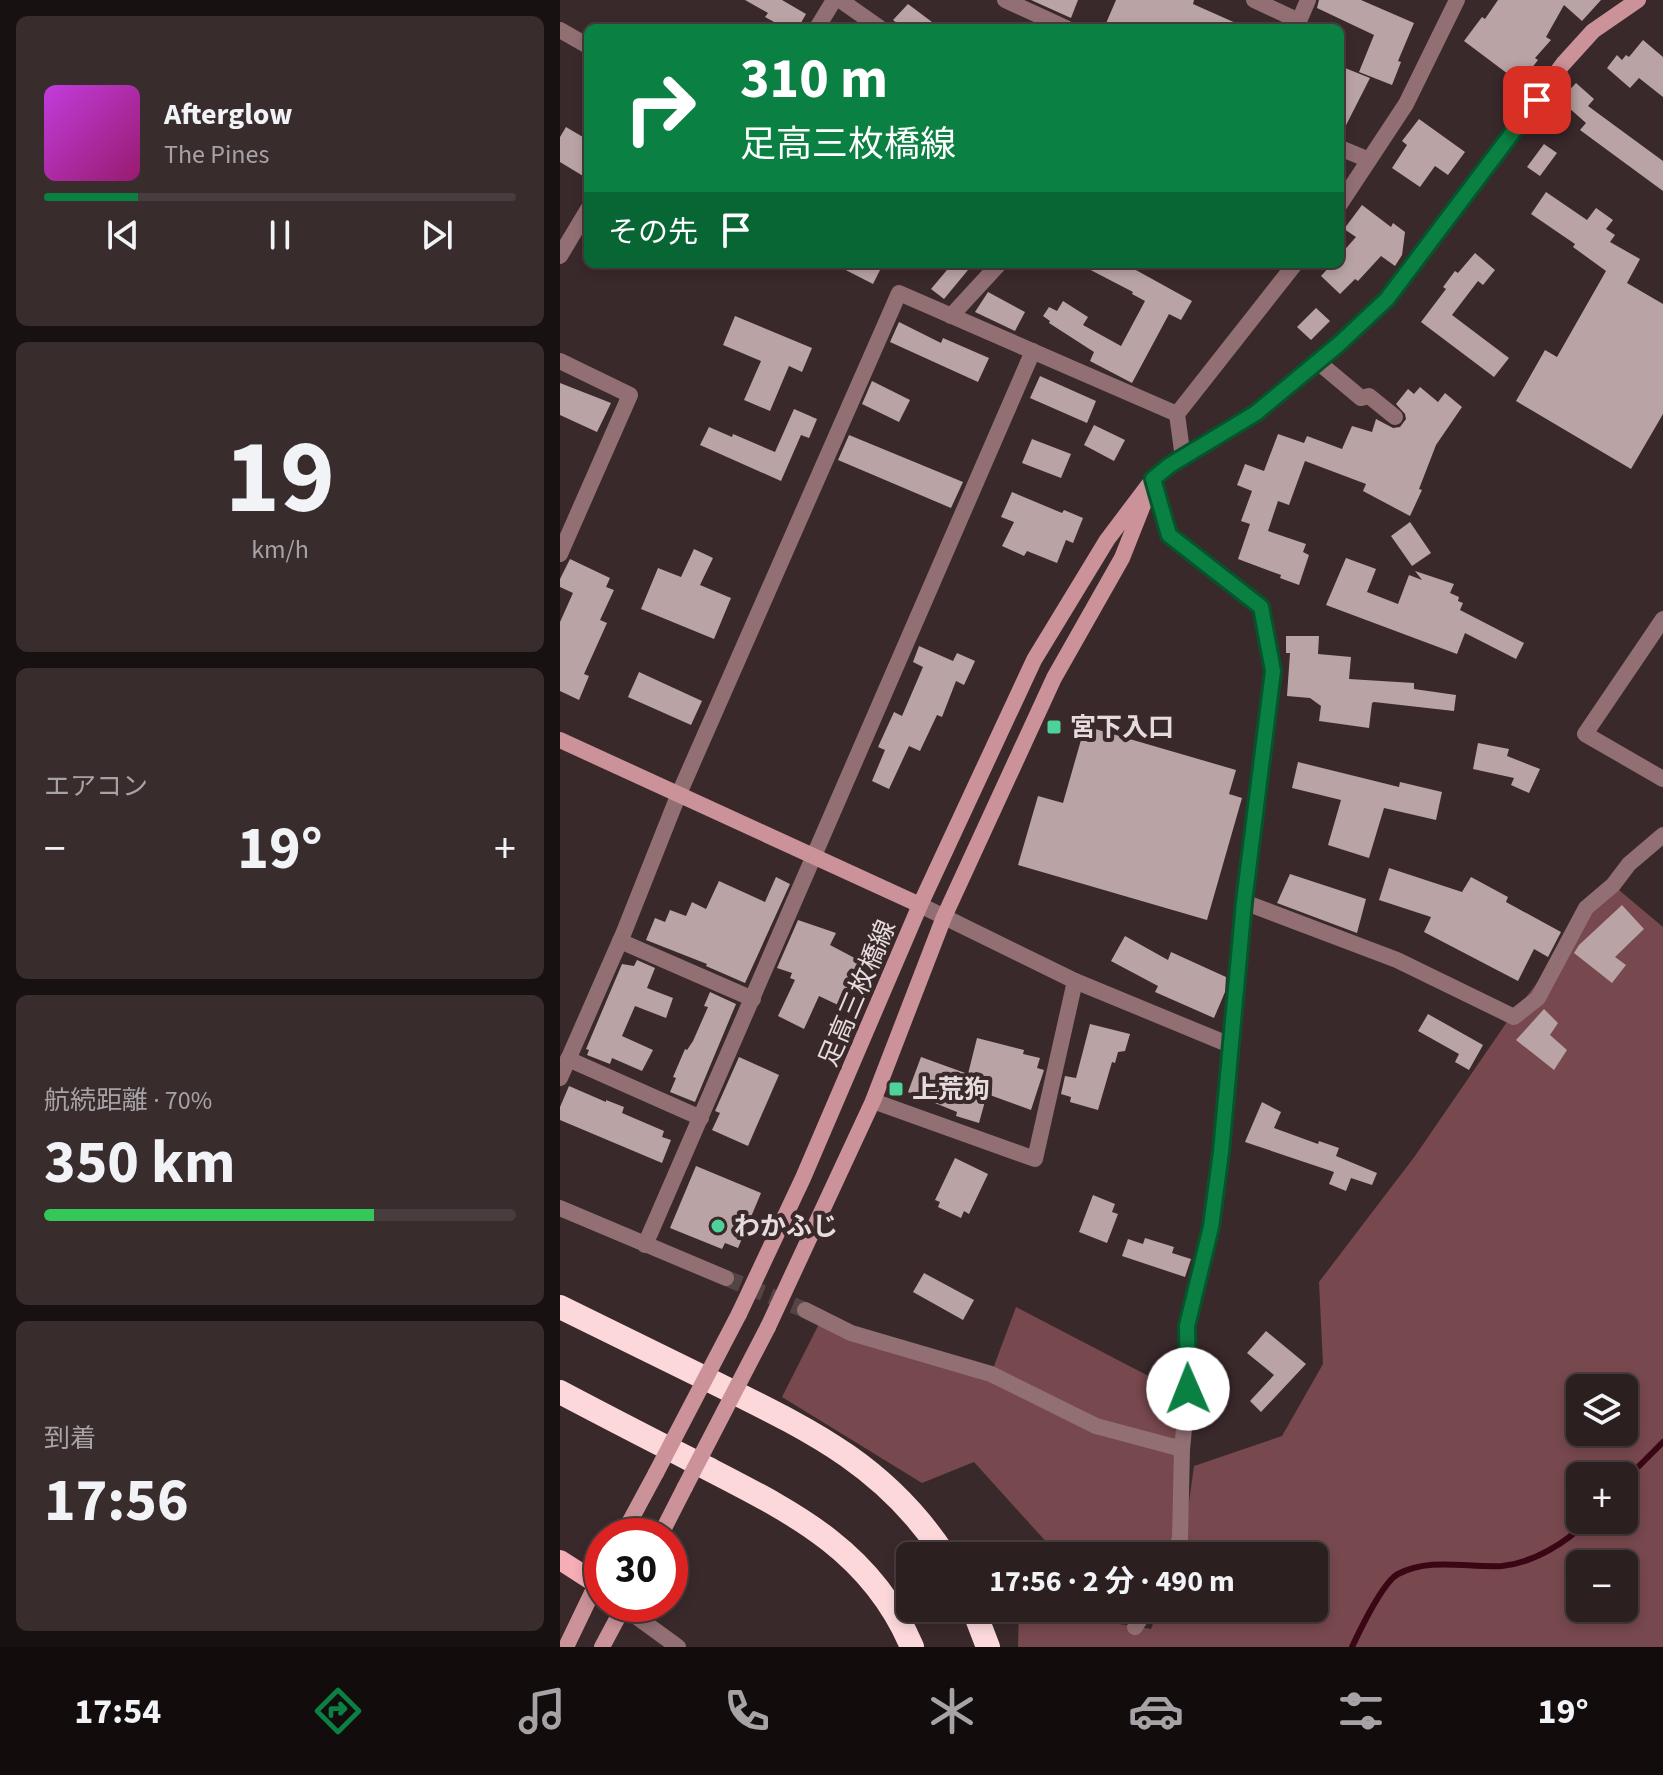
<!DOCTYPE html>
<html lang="ja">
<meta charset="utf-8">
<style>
:root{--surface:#2c1f20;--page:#382c2d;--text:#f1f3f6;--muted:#a6a2a5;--line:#483d3e;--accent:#0b8043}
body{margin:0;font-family:"Source Sans 3","Noto Sans JP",sans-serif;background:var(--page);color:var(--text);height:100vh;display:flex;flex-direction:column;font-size:30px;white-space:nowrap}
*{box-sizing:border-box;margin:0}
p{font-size:26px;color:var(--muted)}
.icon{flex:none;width:44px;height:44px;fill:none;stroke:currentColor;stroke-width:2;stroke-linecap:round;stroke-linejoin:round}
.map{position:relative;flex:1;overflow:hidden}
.side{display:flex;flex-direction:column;gap:16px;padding:16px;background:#181112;width:560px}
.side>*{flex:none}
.guide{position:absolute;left:24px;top:24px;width:760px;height:244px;border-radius:12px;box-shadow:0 4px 12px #0003,0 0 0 2px var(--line);background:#0b8043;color:#fff;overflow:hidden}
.fabs{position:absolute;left:1006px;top:1374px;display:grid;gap:16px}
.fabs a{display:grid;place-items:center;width:72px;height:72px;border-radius:12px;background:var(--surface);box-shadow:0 4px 12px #0003,0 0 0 2px var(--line);font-size:40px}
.speed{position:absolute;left:24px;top:1518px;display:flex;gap:16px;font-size:40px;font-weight:700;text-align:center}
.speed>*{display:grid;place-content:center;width:104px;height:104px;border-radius:50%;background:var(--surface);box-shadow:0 4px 12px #0003,0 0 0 2px var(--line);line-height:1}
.speed .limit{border:12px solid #d22;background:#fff;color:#111}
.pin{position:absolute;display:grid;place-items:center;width:68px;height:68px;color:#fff;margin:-34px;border-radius:16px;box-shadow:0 4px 12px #0006}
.me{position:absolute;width:88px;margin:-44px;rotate:359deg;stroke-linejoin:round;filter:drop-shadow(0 0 6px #0008)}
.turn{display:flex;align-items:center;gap:28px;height:168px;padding:0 24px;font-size:36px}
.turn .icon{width:104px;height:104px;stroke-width:2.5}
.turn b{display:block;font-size:56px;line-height:68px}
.then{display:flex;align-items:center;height:76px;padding:0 24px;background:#0003;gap:16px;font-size:30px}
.big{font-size:60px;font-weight:700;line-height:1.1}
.side .widget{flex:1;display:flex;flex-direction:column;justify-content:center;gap:12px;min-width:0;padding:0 28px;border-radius:12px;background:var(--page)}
.side .dial{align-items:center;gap:0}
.dial b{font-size:104px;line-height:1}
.song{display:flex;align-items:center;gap:24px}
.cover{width:96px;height:96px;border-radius:12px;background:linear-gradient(135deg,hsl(290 70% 55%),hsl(320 70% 35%))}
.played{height:8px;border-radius:4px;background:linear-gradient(90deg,var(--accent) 20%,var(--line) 20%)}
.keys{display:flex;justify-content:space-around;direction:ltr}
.heat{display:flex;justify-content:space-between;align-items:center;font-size:44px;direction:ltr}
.charge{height:12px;border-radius:6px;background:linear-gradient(90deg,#34c759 70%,var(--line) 0)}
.trip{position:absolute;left:336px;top:1542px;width:432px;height:80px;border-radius:12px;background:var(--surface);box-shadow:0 4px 12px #0003,0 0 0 2px var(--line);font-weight:700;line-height:80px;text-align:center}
.tabs{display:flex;height:128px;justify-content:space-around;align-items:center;background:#120c0d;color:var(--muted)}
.tabs .icon{width:56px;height:56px}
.tabs .selected{color:var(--accent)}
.tabs b{font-size:36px;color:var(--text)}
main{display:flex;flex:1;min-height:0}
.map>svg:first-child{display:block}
</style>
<main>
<section class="side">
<div class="widget">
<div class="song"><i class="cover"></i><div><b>Afterglow</b><p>The Pines</p></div></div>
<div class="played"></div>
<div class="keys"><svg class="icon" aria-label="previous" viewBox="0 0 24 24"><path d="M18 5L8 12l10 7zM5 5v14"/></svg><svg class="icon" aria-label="pause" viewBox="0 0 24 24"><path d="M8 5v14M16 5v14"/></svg><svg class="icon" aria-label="next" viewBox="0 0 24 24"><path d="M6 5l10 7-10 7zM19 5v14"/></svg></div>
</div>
<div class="widget dial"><b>19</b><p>km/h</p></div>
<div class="widget"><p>エアコン</p>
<div class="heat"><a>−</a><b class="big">19°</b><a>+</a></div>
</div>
<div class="widget"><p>航続距離 · 70%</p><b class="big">350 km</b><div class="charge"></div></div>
<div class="widget"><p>到着</p><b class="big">17:56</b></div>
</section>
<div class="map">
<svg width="1103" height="1647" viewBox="0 0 1103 1647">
<rect width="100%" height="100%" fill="#3a292b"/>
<g fill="#77484e" fill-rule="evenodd">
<path d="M1053 885 1103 927V1647H458L459 1608 591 1629 599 1608H754V1556H619L623 1545 634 1466 722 1436 763 1364 759 1282 855 1156 949 1019ZM1020 1388H1064V1432H1020ZM1020 1476H1064V1520H1020ZM1020 1564H1064V1608H1020Z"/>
<polygon points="456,1307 623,1394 621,1511 608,1556 499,1556 414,1462 362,1483 222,1397 262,1318 431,1374"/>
</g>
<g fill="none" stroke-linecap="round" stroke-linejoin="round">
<g stroke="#3a0613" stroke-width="6">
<polyline points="1064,1481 1103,1442"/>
<path d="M792 1647C800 1630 823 1582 838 1574 870 1557 908 1568 942 1566 973 1563 1008 1542 1028 1520"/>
</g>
</g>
<g fill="#b9a3a5">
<polygon points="185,0 222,0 246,14 238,28 225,28 205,17 208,13"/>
<polygon points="471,0 518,0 511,18"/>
<polygon points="556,0 634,0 633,4 687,28 544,28"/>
<polygon points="759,0 801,0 854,23 838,61 841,62 832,85 799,72 814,35 757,8"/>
<polygon points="938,0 1041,0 1022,21 1004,5 986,37 991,40 975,58 978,60 960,83 904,41 922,17 925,19"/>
<polygon points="348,4 380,28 343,28 333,20"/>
<polygon points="1083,40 1103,57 1103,97 1079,78 1070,88 1047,68 1057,55 1062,60 1066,55 1069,57"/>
<polygon points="780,66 810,78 780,137"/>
<polygon points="1016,83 1034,99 1028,106 1103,161 1103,191 1020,130 1026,123 1000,100"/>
<polygon points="859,119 905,152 888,175 875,166 860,187 832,168 847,145 842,141"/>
<polygon points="6,127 28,140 28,179 0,162 0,137"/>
<polygon points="984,144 997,153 980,176 967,167"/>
<polygon points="986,192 1027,220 1036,208 1053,220 1046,229 1055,235 1050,242 1080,259 1067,283 1103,304 1103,414 1071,469 956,401 985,350 997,357 1046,271 1013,247 1015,244 971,214"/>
<polygon points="802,205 831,227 833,223 845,232 842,255 835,266 821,256 798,281 795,279 780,294 761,276 772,264 780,264 780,255 796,237 784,229"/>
<polygon points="915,253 935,270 923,285 918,281 892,315 949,358 934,377 861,322 886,289 883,287 895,271 898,273"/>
<polygon points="274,264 323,264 313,284"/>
<polygon points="392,264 413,264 384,299 371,289"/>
<polygon points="519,264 577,264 574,269 632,301 621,320 609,314 572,383 530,361 534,352 489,323 490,321 483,316 489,307 497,311 503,301 528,317 523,325 561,346 585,301 572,294 573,292"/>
<polygon points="428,292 465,312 455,331 415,312"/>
<polygon points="756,308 770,321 751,340 737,327"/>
<polygon points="175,316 252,348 242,372 229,366 210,411 184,400 201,361 163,345"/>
<polygon points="339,322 381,343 383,338 429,358 418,382 330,342"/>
<polygon points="480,376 536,401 527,423 470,398"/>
<polygon points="312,381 350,400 339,422 302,404"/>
<polygon points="0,383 51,403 37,432 0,415"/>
<polygon points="860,387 878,402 885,393 902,407 876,445 859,489 862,490 850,516 803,491 806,484 745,461 729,505 718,501 708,531 746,544 743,552 749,555 739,585 720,578 721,575 678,559 690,524 681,521 692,491 677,485 685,464 704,471 718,434 744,443 747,436 782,449 792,426 812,432 816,419 833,428 840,427 846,419 845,414 836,404 848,389 854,394"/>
<polygon points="234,409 257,419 249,438 241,435 221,481 140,445 149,427 172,437 173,434 215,452"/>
<polygon points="534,425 565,440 554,461 524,445"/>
<polygon points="289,435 403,482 391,508 278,460"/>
<polygon points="472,439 511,454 501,478 462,463"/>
<polygon points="452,492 502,513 504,510 523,518 513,543 506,540 497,563 467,551 464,556 442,546 454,522 441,517"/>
<polygon points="850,522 871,553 852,566 831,536"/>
<polygon points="134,549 153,558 140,585 171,598 154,639 81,609 98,568 121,577"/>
<polygon points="786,558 816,569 807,592 838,604 849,575 862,580 855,571 894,584 890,593 899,597 898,601 903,603 900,610 964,643 956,659 905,633 897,654 766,605"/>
<polygon points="10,559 50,578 46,587 54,590 40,620 47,623 24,674 29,676 19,700 0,691 0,622 13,593 0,587 0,579"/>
<polygon points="726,636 759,636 758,654 791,657 789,679 854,683 854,689 896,695 894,711 814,702 812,703 809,728 759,721 761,706 750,698 727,696 730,653 726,653"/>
<polygon points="359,646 393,661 397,653 415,661 404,685 396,681 382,717 377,715 360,751 349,746 329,789 312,781 325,750 318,747 334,712 342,716 363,667 353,662"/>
<polygon points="79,672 142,701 131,725 68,697"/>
<polygon points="525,726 676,770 669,794 682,798 647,920 458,865 478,796 503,803"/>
<polygon points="918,743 949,749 947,756 980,769 969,793 951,785 954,778 913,769"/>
<polygon points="738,762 839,787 840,782 882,792 876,820 824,808 809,858 768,845 781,800 732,788"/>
<polygon points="829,868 902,892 911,877 948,897 946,902 1001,932 988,957 974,949 958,981 864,932 871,917 819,900"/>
<polygon points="730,874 806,899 797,933 717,903"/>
<polygon points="216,877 230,884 185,983 146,966 147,964 86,940 95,918 105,922 110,910 126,916 132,902 146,909 159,881 205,902"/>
<polygon points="1062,905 1084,929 1055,957 1066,965 1052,983 1014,953 1019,945"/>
<polygon points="238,920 276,933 270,945 306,964 290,995 284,992 278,1005 259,996 244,1029 218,1016 235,980 230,978 232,973 217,968"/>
<polygon points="565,936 608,960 611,952 666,977 665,992 654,1018 595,992 598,986 551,961"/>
<polygon points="77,960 95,968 87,988 113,998 106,1018 75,1006 62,1036 93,1050 82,1071 52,1058 50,1064 27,1055 29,1050 26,1049 62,964 74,966"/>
<polygon points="150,992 176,1004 135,1102 110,1092 116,1078 113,1077 125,1049 127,1050 133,1041 148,1007 144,1006"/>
<polygon points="984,1009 998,1023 990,1035 1007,1050 994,1070 956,1040"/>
<polygon points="868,1014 923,1045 909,1070 895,1062 899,1054 858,1031"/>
<polygon points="530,1024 570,1034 565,1051 558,1052 555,1063 552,1062 538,1110 510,1102 511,1097 501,1094 505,1076 516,1078"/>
<polygon points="417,1038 464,1050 463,1054 480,1058 477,1068 484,1070 471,1110 427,1094 419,1123 396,1116 397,1112 348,1092 361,1057 408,1074"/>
<polygon points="179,1057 219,1075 188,1146 152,1130 160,1113 155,1111"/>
<polygon points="9,1086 46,1102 46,1100 64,1107 62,1113 104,1131 102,1137 111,1140 102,1163 0,1120 0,1107"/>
<polygon points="702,1102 721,1112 714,1128 758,1144 759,1141 779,1148 776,1156 817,1173 812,1185 791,1178 786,1191 769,1184 774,1172 685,1142"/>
<polygon points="395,1158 428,1174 409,1214 404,1211 401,1218 378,1207 380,1202 375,1200"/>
<polygon points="136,1166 201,1193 178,1248 165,1243 162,1249 110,1228"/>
<polygon points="533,1195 555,1204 552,1212 558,1214 547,1243 519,1232"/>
<polygon points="585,1238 614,1247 612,1253 631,1259 625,1277 562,1256 568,1239 583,1244"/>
<polygon points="364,1273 414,1300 403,1320 353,1292"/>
<polygon points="706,1331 746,1364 701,1412 690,1401 714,1375 687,1353"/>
</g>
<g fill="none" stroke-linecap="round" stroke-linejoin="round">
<polyline stroke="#544446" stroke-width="16" stroke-dasharray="16 8" stroke-linecap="butt" points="166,1278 245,1310"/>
<g stroke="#926f73" stroke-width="16">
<polyline points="280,0 320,28"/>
<polyline points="445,0 506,28"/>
<polyline points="694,0 739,21 748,0"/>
<polyline points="257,28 274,0"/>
<polyline points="0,30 28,46"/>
<polyline points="780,148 809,160"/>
<polyline points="780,204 846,104 897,0"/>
<polyline points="0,256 28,209"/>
<polyline points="391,316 439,264"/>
<polyline points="0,361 70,395 0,554"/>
<polyline points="758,362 801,398 809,396 835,417"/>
<polyline points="623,458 617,414 735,264"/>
<polyline points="1103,619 1025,734 1103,779"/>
<polyline points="684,902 837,960 954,1017 978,998 1026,908 1053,885 1069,864 1103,835"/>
<polyline points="360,905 515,981 670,1045"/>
<polyline points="60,941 193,999"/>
<polyline points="8,1059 141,1118"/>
<polyline points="0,1078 64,932 118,796 339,293 617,414"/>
<polyline points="313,1101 475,1159 515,981"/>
<polyline points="0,1208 166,1278"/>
<polyline points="85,1245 473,351"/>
<polyline points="245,1310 291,1333 431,1374 536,1426 622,1449 629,1381 627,1326 651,1227 661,1152 684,902 713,671 701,607 609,535 593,479"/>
<polyline points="614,1556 620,1538 622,1449"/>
<polyline points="59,1604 118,1647"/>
<polyline points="575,1627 587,1608"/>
</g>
<g stroke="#cb9299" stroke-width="16">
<polyline points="0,740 360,905"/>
<polyline points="179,1314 243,1178 360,905 474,660 547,540 593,479 610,465 696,413 779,344 827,299 1003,64 1033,31 1078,0"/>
<polyline points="208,1327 313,1101 384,917 494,678 562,558 585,500"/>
<polyline points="62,1536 96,1473"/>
<polyline points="100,1536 125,1487"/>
<polyline points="6,1647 42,1572"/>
<polyline points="42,1647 65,1604"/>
</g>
<polyline stroke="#f6aeb6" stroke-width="20" points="0,1560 36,1583"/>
<g stroke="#fcd8db" stroke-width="24">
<path d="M0 1307C53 1333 106 1359 159 1385 252 1431 326 1466 385 1556"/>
<path d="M0 1392C47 1417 94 1441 141 1465 230 1511 311 1549 352 1647"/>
<polyline points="413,1608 428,1647"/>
</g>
<g stroke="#cb9299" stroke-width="16">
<polyline points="96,1473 179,1314"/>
<polyline points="125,1487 208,1327"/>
</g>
</g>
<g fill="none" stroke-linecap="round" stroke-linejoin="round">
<g stroke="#07532c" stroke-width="20">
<polyline id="route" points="628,1389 627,1326 651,1227 661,1152 684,902 713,671 701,607 609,535 593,479 610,465 696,413 779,344 827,299 977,100"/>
</g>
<use href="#route" stroke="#0b8043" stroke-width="14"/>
</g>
<g fill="#4dd39a" stroke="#3a292b" stroke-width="3">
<rect x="486" y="719" width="16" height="16" rx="4"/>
<rect x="328" y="1081" width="16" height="16" rx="4"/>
<circle cx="158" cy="1226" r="8"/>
</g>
<g text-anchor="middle" stroke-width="8" stroke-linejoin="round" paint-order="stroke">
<g font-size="26" font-weight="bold" fill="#e7dcdd" stroke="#3a292b" text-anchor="start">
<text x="510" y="736">宮下入口</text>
<text x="352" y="1098">上荒狗</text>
<text x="174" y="1235">わかふじ</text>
</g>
<g font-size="26" fill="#e7dcdd" stroke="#3a292b">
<text transform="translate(297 993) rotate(-67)" y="9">足高三枚橋線</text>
</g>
</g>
</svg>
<div class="fabs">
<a><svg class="icon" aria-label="layers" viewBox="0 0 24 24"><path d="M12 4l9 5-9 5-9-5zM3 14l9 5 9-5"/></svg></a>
<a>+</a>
<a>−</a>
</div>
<div class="speed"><div class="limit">30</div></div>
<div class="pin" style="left:977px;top:100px;background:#d93025"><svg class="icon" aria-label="arrive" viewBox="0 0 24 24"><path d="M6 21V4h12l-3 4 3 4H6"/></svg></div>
<svg class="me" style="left:628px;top:1389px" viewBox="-20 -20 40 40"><circle r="19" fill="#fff"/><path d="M0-13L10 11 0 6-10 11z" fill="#0b8043"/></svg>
<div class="trip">17:56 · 2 分 · 490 m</div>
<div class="guide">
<div class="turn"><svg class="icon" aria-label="right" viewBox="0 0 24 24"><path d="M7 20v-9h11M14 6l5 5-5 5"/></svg><div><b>310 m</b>足高三枚橋線</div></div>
<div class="then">その先<svg class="icon" aria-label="arrive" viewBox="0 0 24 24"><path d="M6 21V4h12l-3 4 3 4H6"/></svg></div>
</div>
</div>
</main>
<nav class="tabs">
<b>17:54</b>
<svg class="icon selected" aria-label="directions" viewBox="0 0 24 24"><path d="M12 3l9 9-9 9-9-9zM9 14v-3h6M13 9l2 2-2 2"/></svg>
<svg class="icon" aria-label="music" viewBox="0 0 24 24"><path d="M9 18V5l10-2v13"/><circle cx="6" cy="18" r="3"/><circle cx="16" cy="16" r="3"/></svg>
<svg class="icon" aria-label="phone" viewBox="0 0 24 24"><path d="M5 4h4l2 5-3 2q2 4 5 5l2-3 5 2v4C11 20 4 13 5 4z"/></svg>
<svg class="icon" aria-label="climate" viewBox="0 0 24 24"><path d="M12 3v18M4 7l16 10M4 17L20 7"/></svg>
<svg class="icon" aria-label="car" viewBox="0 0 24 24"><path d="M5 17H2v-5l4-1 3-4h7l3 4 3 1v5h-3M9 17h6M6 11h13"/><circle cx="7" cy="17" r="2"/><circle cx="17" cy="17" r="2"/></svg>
<svg class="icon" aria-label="filters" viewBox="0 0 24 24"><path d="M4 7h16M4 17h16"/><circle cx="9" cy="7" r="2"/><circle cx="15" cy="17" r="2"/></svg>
<b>19°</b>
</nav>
